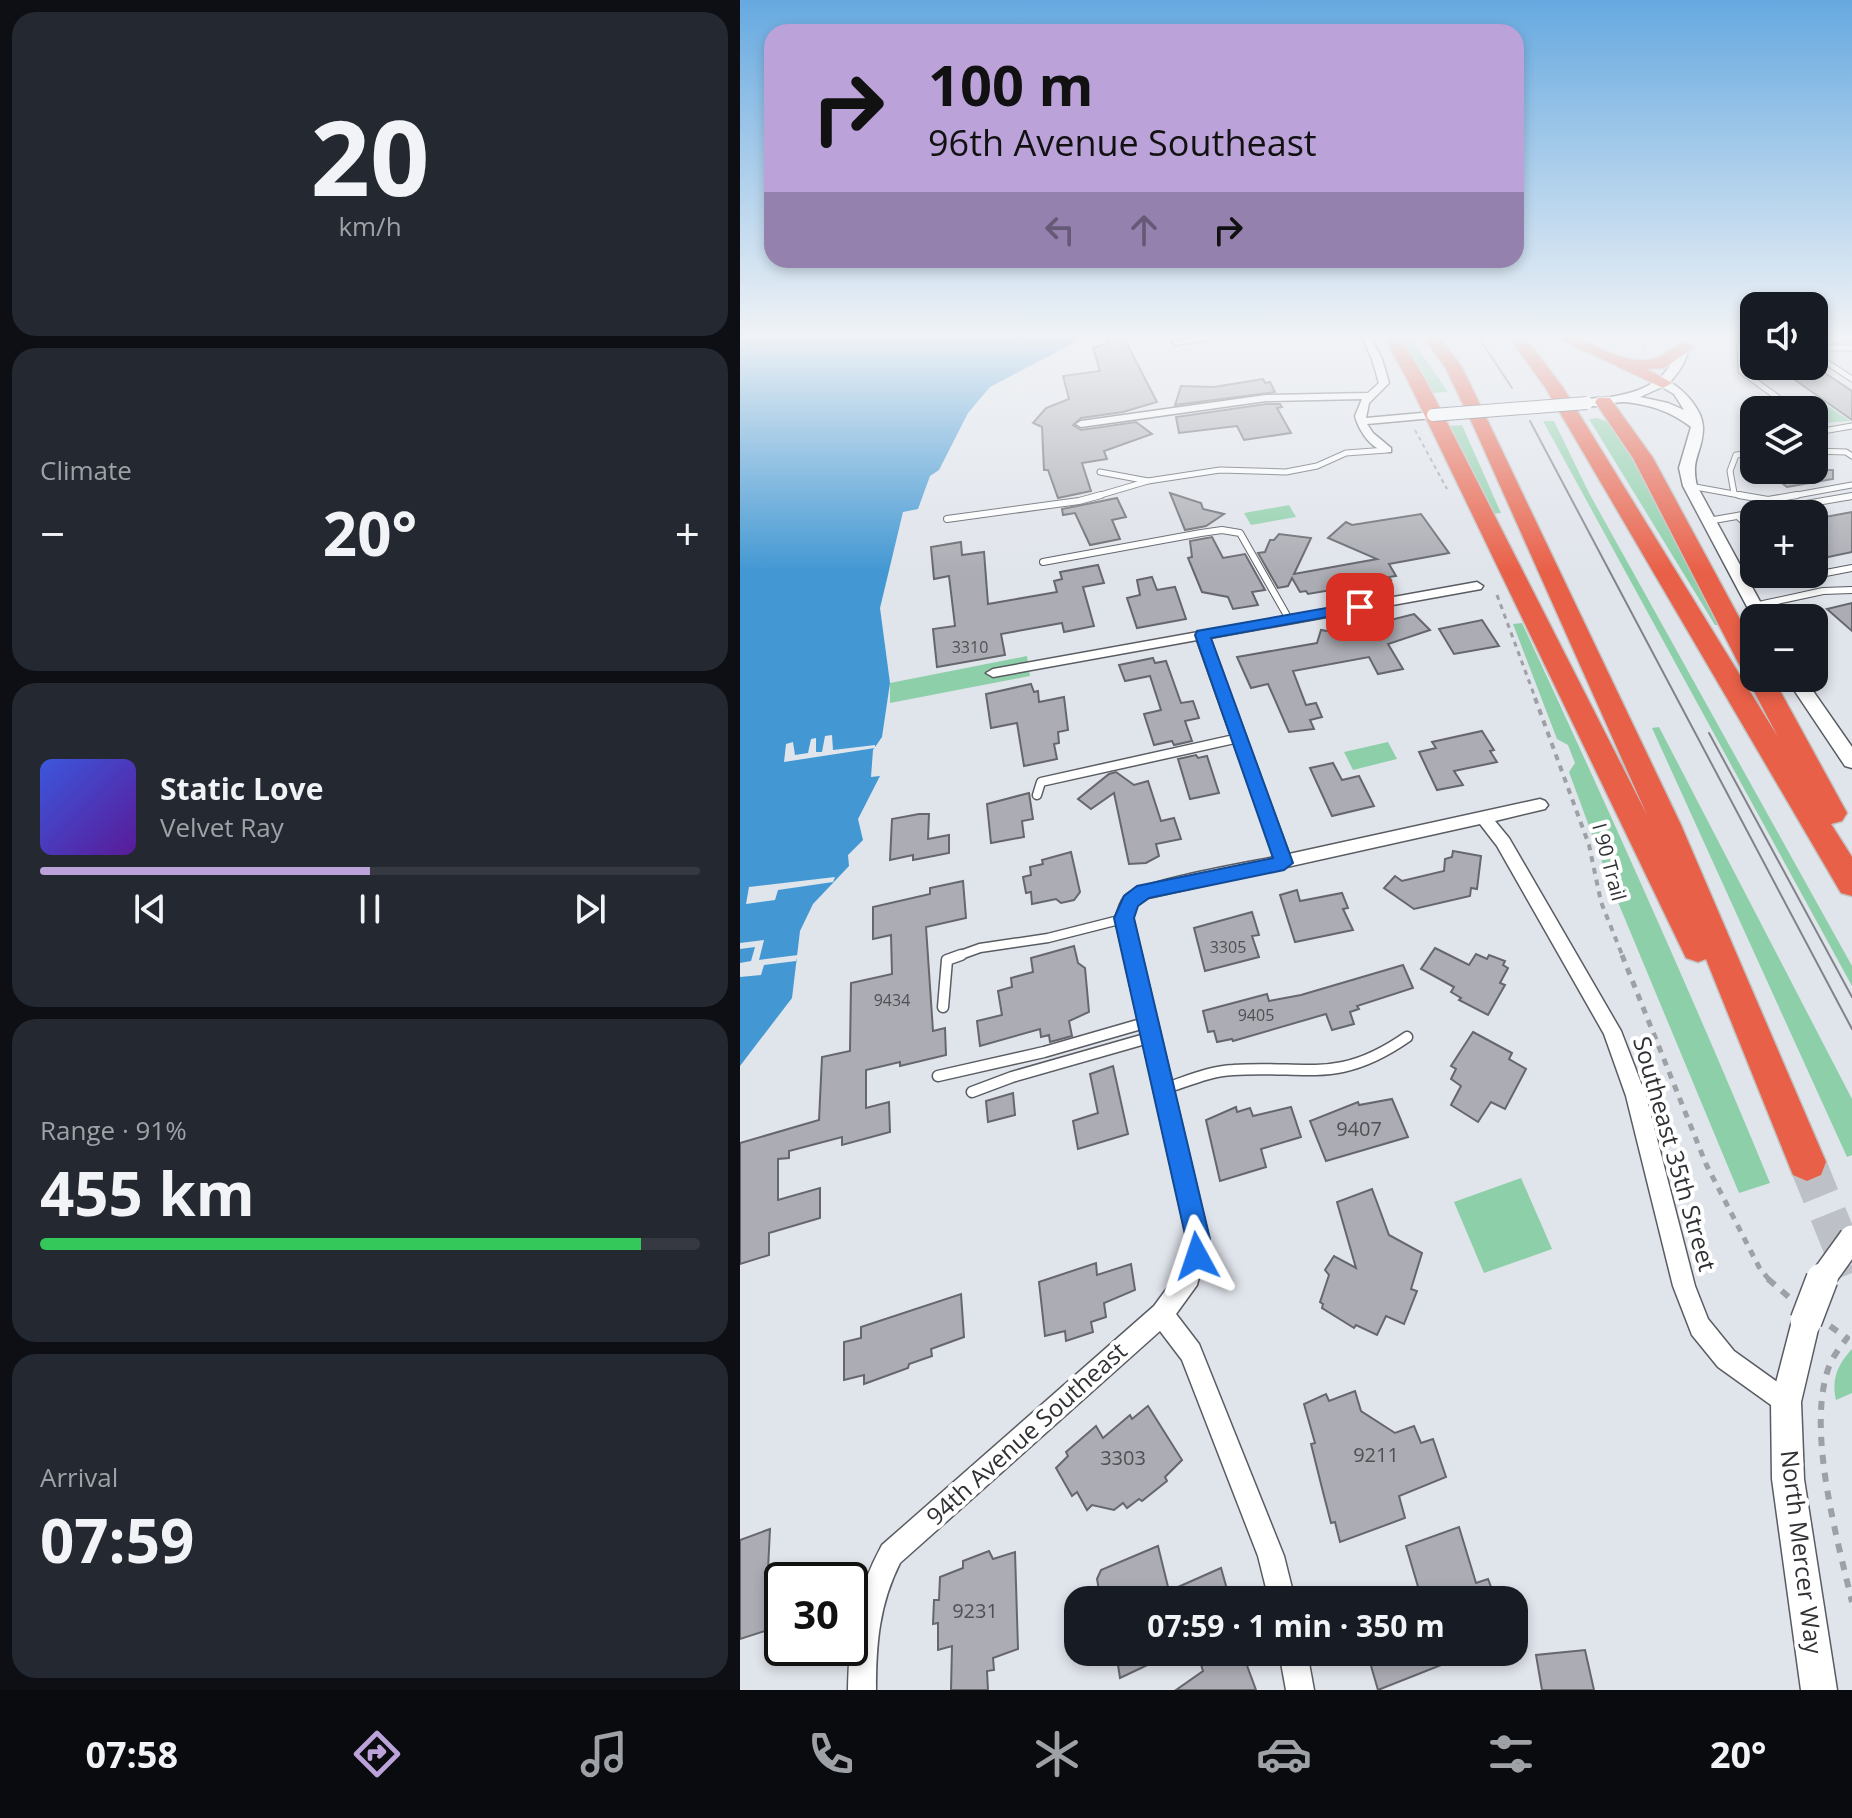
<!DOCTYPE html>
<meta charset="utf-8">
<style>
:root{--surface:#171b24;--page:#242831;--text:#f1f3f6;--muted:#9ea1a6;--line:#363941;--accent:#bba2d9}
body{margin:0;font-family:"Open Sans",sans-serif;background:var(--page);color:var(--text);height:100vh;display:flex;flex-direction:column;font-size:30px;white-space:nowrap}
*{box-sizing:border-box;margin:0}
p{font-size:26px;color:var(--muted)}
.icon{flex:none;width:44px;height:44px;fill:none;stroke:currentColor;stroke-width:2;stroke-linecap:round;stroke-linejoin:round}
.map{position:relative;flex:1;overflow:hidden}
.drawer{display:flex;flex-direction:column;gap:12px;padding:12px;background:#0d0f14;width:740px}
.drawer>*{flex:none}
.guide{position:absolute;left:24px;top:24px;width:760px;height:244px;border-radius:24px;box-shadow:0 4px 12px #0003;background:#bba2d9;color:#111;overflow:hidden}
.fabs{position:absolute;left:1000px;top:292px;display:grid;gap:16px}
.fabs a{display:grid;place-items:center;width:88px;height:88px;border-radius:16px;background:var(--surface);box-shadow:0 4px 12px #0003;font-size:40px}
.speed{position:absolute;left:24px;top:1562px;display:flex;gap:16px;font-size:40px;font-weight:700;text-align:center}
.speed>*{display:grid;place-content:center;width:104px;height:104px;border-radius:50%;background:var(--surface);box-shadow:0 4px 12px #0003;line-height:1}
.speed .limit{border:4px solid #111;border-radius:12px;background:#fff;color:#111}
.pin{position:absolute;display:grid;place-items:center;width:68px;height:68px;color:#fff;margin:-34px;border-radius:16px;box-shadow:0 4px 12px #0006}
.me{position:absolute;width:88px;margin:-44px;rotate:355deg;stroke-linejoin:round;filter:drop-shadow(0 0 6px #0008)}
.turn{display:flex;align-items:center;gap:28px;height:168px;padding:0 32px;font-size:36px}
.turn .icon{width:104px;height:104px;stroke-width:2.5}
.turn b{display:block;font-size:56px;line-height:68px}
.lanes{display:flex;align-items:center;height:76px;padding:0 32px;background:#0003;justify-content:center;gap:40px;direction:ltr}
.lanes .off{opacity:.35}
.big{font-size:60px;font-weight:700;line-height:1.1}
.drawer .tile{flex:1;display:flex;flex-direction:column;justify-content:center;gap:12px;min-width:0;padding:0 28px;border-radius:24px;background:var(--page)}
.drawer .dial{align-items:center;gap:0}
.dial b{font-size:104px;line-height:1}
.song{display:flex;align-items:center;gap:24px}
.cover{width:96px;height:96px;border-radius:12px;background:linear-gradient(135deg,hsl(230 70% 55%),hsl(270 70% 35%))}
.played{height:8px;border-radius:4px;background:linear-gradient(90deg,var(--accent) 50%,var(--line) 50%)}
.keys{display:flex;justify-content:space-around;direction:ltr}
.heat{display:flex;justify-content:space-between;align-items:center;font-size:44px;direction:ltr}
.charge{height:12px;border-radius:6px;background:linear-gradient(90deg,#34c759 91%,var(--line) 0)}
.trip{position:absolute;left:324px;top:1586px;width:464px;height:80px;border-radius:24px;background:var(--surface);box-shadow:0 4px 12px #0003;font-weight:700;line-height:80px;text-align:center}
.dock{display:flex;height:128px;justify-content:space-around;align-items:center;background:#090b0e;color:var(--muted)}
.dock .icon{width:56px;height:56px}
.dock .selected{color:var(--accent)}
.dock b{font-size:36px;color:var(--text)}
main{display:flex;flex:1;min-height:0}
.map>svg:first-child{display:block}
</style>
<main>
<section class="drawer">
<div class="tile dial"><b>20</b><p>km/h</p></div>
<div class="tile"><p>Climate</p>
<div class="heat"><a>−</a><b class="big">20°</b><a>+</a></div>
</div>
<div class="tile">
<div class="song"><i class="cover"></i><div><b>Static Love</b><p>Velvet Ray</p></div></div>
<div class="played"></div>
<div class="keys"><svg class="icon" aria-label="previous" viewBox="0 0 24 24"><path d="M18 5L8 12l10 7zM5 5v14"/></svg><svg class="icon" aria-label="pause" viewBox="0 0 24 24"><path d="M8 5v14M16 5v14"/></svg><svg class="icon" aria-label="next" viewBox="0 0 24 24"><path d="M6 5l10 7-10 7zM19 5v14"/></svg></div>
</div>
<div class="tile"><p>Range · 91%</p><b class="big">455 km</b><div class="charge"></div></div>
<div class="tile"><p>Arrival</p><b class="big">07:59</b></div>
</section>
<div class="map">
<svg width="1112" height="1690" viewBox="0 0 1112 1690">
<rect width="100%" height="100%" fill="#e0e4eb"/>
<g fill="#8dcfa9">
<polygon points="660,335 669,335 708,392 690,393"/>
<polygon points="1076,398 1110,421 1084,423 1074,416 1075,405 1061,407 1054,402"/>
<polygon points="857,418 868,422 898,466 983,625 975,625 849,419"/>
<polygon points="803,421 814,421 849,493 1112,966 1112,986"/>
<polygon points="722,425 761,513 751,514 709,430 709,426"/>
<polygon points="549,505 556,517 511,525 504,513"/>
<path d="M782 623C868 808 952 994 1030 1183L999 1193 870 883 829 772 835 763 828 745 817 739 773 624Z"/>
<polygon points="287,656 290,676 150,703 150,683"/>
<polygon points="919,727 1112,1099 1112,1155 1107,1157 912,728"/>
<polygon points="648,742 657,759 613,770 604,752"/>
<polygon points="781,1178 812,1249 744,1273 714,1202"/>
<path d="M1112 1349V1393L1096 1400C1091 1379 1098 1364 1112 1349Z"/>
</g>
<polygon fill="#4398d3" points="0,335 349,335 250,387 228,413 199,470 190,476 178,509 163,512 140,608 150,683 142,737 133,750 131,777 140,776 118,819 123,840 108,855 109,866 73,904 60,931 52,998 0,1066"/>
<g fill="#e0e4eb">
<polygon points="92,735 93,750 135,745 135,748 44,762 46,744 53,742 55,755 68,753 71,739 76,738 76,752 82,752 85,736"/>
<polygon points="95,877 93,882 38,890 35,900 6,904 9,887"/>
<polygon points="24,940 19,960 58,955 56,961 24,965 21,975 0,977 0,963 11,961 15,947 0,949 0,943"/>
</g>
<g fill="#acadb4" stroke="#66676d" stroke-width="2">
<polygon points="384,338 417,402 383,412 341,418 333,425 341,430 396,422 412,434 364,451 367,459 342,463 351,491 318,498 308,470 304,470 302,427 293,423 306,408 329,399 323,376 360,371 353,348 369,343 367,340"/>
<polygon points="1035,366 1074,366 1112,391 1112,420"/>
<polygon points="523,379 525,383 530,382 535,392 435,405 441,386 474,387"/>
<polygon points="526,404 540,404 542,407 537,408 551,433 504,440 497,426 439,433 436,417"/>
<polygon points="1025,470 1093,470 1093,479 1047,487"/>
<polygon points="430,493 461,503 463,509 484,514 466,526 445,530"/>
<polygon points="377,498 386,517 372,520 380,539 350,545 335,513 323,515 322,509"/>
<polygon points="1112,512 1112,552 1074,560 1074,519"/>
<polygon points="681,514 709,553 649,564 656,576 649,577 651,580 568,594 566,591 560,592 552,578 548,586 538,588 518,553 525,552 530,540 534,540 539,534 571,538 554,574 637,559 588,538 606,522 612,525"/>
<polygon points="472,537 483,558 505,554 525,590 512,592 518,605 493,609 488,597 462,592 448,558 452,557 450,541"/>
<polygon points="221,542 222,555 244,552 248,604 317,592 314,581 322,579 320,572 358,565 364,583 343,587 354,626 324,632 322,623 261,634 265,655 197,667 193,629 215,626 209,576 194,579 191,547"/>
<polygon points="412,577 417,590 435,587 446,619 397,628 387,598 400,595 397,580"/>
<polygon points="1112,603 1112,631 1087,609"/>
<polygon points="674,614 690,630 648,644 663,669 638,674 629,657 553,671 566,705 576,703 582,717 570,720 574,729 549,732 528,684 511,688 497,657 577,643 581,630 599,633"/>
<polygon points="742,620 759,646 714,654 699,629"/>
<polygon points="413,658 415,663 426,661 441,703 453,701 459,718 445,721 452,741 434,745 432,741 414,745 404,714 421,710 410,676 385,681 379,665"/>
<polygon points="291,684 294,692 298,691 299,702 324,697 328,730 318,732 319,743 314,744 317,759 284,766 277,723 251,728 246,694"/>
<polygon points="742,731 754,750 750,751 757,762 714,771 723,785 697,790 679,752 696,748 692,742"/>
<polygon points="456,755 458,758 467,756 479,793 450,799 438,759"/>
<polygon points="593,763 602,780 619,776 634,806 592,816 570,768"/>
<polygon points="376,772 394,785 408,781 421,821 434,818 441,839 416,844 419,856 406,863 389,864 374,793 351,809 338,799 369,774"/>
<polygon points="289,793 293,819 282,821 284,837 251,843 247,804"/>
<polygon points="179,814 189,814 188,839 209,835 209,853 173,860 173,855 150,860 152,819"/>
<polygon points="713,851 741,856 737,889 731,888 730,896 674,909 644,888 655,876 662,881 704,871 705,859 712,857"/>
<polygon points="331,852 340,892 334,900 321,903 316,899 292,904 291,892 286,893 283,877 291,875 290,867 303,864 302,860"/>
<polygon points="223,881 226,918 186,927 193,1031 205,1028 206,1055 160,1066 160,1062 126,1070 126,1108 149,1102 150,1132 102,1145 102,1137 49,1151 49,1158 38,1159 38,1200 80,1188 80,1218 29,1233 29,1255 0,1264 0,1143 79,1120 82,1057 110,1051 111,983 152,974 151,935 133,939 133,907 190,894 190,888"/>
<polygon points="557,890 560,901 602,893 608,908 603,909 613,930 555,942 540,895"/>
<polygon points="512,912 519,935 512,936 519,957 465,971 454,928"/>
<polygon points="334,946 338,963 345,968 349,1012 329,1021 332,1036 310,1042 309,1035 301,1037 300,1029 240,1046 237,1021 262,1015 258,991 272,987 271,978 293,972 291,958"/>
<polygon points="695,948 729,965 736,954 747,959 749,955 765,961 763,965 768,968 760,983 765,985 748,1015 719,1000 721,998 711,992 714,987 681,969"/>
<polygon points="663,965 673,988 617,1006 619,1009 610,1012 614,1024 592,1030 586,1014 493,1041 492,1039 477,1042 474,1031 468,1032 463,1011 527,994 529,1001 561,995"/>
<polygon points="733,1032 772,1053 769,1059 786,1069 765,1109 751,1102 738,1122 711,1105 721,1086 711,1079 716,1069 711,1066"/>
<polygon points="373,1066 388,1134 338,1149 333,1121 358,1113 350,1074"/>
<polygon points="273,1093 275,1115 248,1122 246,1101"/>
<polygon points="652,1099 668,1137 586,1161 570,1121 618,1102 619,1105"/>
<polygon points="496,1107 497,1112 510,1108 513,1116 551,1107 561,1137 521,1149 526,1167 480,1181 466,1120"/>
<polygon points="632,1189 649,1235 682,1253 671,1289 677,1291 664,1324 646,1316 637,1335 616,1325 614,1328 582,1308 583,1304 580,1302 589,1275 585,1270 594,1256 616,1268 597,1202"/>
<polygon points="356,1263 357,1275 391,1264 395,1290 364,1303 366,1317 351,1322 353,1332 326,1341 325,1331 305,1336 299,1282"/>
<polygon points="221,1294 224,1337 191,1349 192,1356 169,1364 168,1368 124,1384 124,1375 104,1380 104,1342 121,1338 121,1327"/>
<polygon points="615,1391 621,1411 655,1433 674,1426 681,1443 693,1439 706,1477 659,1496 665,1518 600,1542 595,1522 591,1523 583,1492 571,1444 575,1443 564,1404 586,1394 589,1401"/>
<polygon points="408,1406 442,1460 425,1477 427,1481 402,1501 399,1499 387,1508 383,1503 374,1510 352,1505 347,1510 337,1492 332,1496 316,1468 328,1456 326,1452 356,1426 363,1438 390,1415 392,1419"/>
<polygon points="719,1527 736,1583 748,1579 756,1600 682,1600 666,1546"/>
<polygon points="30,1529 25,1631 0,1639 0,1540"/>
<polygon points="418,1546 429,1591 481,1568 490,1600 365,1600 360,1596 357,1579 361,1570"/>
<polygon points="249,1551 253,1559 275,1552 278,1649 253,1658 254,1670 247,1671 248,1690 211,1690 212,1646 198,1650 198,1623 193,1624 194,1600 199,1600 200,1577 223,1568 223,1561"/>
<polygon points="845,1650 854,1690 802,1690 796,1655"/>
<polygon points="376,1652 435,1652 380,1678"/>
<polygon points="457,1652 502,1652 516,1690 436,1690 463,1671"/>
<polygon points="627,1652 734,1652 638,1690"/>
</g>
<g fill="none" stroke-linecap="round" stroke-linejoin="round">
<polyline stroke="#bdc0c6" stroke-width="37" stroke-dasharray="37 19" stroke-linecap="butt" points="1067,1162 1112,1273"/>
<g stroke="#595c62" stroke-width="7">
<g id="service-far3">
<polyline points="1074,340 1112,339"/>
<polyline points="1074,343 1090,348 1112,348"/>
<polyline points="1014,344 1000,345 1001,371 1055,410"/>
<polyline points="1074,354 1112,379"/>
<polyline points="1074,424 1083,431 1112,426"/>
<polyline points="1074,451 1106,452 1112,456"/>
<polyline points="360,472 408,481 480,470 546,472 577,466 606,453 647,450"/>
<polyline points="950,486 1010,497"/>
<polyline points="994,493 990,471 996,455 1014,453"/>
<polyline points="354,497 408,481"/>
<polyline points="1046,497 1112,485"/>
<polyline points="1108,497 1112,496"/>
</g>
</g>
<g stroke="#595c62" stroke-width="8">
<g id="service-far2">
<polyline points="999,495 1028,500 1057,495"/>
<polyline points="998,516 1014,531"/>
<polyline points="207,519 339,501 361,495"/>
<polyline points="968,521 1112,496"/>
<polyline points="303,562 461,533 482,530 500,533 549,619"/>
<polyline points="1039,574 1064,577"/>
<polyline points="1062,574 1065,577 1112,568"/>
<polyline points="1000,579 1031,574"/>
<polyline points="1014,606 1083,591 1112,590"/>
</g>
</g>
<g stroke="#595c62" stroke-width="11">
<g id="service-far1">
<polyline points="297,795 301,782 499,738"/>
<polyline points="215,957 240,948 308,938 383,919"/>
</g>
</g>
<g stroke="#595c62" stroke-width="13">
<g id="service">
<polyline points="203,1007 207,960 221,955"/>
<polyline points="198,1076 304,1052 408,1022"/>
<path d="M426 1088C448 1081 470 1071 493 1070 568 1065 598 1085 667 1037"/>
<polyline points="232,1092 272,1077 412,1037"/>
</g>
</g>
<g stroke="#595c62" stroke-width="3">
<g id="minor">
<polygon points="476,335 499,335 436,345 432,342"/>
<path d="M621 335H629L642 359 649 383 629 403 626 418 693 412 698 415 693 418 627 424 633 433 651 448V452C634 453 619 432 615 416L622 399 526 401 341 427 336 424 341 421 526 395 628 393 639 383 632 359Z"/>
<path d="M737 582 743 586 741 589 470 638 549 854 800 799 805 801 808 805 805 809 755 821 769 838 881 1031 906 1096 955 1286 968 1319 994 1351 1054 1394 1058 1402 1054 1410 1046 1414 1038 1410 978 1367 952 1335 933 1286 886 1096 864 1034 757 846 740 824 408 898 397 905 393 918 469 1239 457 1285 436 1314 459 1344 544 1556 555 1600H529L518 1556 442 1360 420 1331 160 1563C139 1605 136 1644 136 1690H108C109 1634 115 1595 142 1545L414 1306 439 1272 447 1239 375 918C378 911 380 900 386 895 403 880 506 863 534 857L457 640 253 677 246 673 253 669Z"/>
<polygon points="539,1652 567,1652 574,1690 546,1690"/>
</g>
</g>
<g stroke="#595c62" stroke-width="3">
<g id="tertiary">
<path d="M940 335H950C949 355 944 367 930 382 944 390 963 410 963 428 963 452 950 458 957 486L1029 618H1013L943 486 939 468 951 427C930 411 911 405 885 402 871 401 853 411 841 403 849 397 861 398 871 397 912 390 934 376 940 335ZM922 387 934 394 944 410 928 403 900 397Z"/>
<polygon points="1046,678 1064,678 1112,747 1112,768 1105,766"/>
<polygon points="1066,1307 1076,1311 1080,1321 1061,1402 1064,1479 1097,1690 1061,1690 1032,1479 1031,1402 1052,1321 1056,1311"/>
</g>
</g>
<g stroke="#c1c1c2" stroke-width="3">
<g id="motorway">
<polygon points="643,335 659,335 686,381 907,815 733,425 705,367 682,335 698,335 722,367 941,825 1086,1162 1081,1175 1067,1181 1053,1175 966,959 958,962 946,958 668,381"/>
<polygon points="767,335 783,335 822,386 1038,737 1007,678 1009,675 1001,668 893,458 855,402 858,398 870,398 913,458 1014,645 1014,678 1033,678 1107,813 1102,821 1091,824 1112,857 1112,896 1101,893 805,387"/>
<path d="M811 335C847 333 875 366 913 359 924 357 934 345 946 342L954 347 924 368 907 369 932 383 923 388Z"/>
</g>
</g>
<g stroke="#9da0a5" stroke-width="2" stroke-dasharray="4 4" stroke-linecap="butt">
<polyline points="903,349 913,335"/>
<polyline points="675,430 707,489"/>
</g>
<polyline stroke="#9da0a5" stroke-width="3" stroke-dasharray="5 5" stroke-linecap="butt" points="757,595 796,700"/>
<polyline stroke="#9da0a5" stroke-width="4" stroke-dasharray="6 6" stroke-linecap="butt" points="795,698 849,845 861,902 883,957"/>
<polyline stroke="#9da0a5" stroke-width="5" stroke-dasharray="7 7" stroke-linecap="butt" points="882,955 966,1164 1019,1267 1030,1281"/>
<g stroke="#9da0a5" stroke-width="6" stroke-dasharray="9 9" stroke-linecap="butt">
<polyline points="1028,1279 1050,1298"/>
<path d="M1090 1326 1107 1338C1101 1346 1094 1355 1090 1364 1065 1426 1097 1538 1112 1602"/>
</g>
<use href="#service-far3" stroke="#fff" stroke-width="5"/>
<use href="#service-far2" stroke="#fff" stroke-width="6"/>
<use href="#service-far1" stroke="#fff" stroke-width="8"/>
<use href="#service" stroke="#fff" stroke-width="10"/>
<use href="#minor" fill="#fff" fill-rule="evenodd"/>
<use href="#tertiary" fill="#fff" fill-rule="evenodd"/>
<use href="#motorway" fill="#e96048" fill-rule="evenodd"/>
<g stroke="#818388" stroke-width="2">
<polyline points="737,335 772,388"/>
<polyline points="790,421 1112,1029"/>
<polyline points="969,733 1112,997"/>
</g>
<g stroke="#595c62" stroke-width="14" stroke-linecap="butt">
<polyline id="tertiary-bridge-far2" points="693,415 847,403"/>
</g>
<g stroke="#595c62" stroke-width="28" stroke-linecap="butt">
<polyline id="tertiary-bridge-far1" points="1081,1281 1112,1238"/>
</g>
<g stroke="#595c62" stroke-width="34" stroke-linecap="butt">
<polyline id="tertiary-bridge" points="1066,1321 1082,1279"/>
</g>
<use href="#tertiary-bridge-far2" stroke="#fff" stroke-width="12"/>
<use href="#tertiary-bridge-far1" stroke="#fff" stroke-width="25"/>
<use href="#tertiary-bridge" stroke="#fff" stroke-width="31"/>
</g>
<linearGradient id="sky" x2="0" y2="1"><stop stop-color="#66a9e0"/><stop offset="0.59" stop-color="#f1f3f6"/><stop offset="1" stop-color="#f1f3f6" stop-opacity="0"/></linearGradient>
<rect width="1112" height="571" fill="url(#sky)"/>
<polygon fill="#1a73e8" stroke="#114b97" stroke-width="2" points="620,602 627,607 625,610 471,638 553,863 544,870 409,898 398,906 394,918 470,1239 465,1265 457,1268 448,1265 444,1256 446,1239 374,918 384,896 397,886 533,858 455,635 457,631"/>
<g text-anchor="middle" stroke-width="8" stroke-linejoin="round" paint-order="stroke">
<g font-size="16" fill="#4f5054">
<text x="230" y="653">3310</text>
<text x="488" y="953">3305</text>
<text x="152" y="1006">9434</text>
<text x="516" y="1021">9405</text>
</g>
<g font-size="20" fill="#303134" stroke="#fff">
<text transform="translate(869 862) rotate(75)" y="7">I 90 Trail</text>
</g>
<g font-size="20" fill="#4f5054">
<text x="619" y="1136">9407</text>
<text x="636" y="1462">9211</text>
<text x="383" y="1465">3303</text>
<text x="235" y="1618">9231</text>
</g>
<g font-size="24" fill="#303134" stroke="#fff">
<text transform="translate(934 1154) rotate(74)" y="8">Southeast 35th Street</text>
<text transform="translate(287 1434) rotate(-42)" y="8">94th Avenue Southeast</text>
<text transform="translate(1061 1552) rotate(83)" y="8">North Mercer Way</text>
</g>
</g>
</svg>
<div class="fabs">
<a><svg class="icon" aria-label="sound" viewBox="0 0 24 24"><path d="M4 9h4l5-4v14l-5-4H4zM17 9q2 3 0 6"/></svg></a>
<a><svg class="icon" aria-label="layers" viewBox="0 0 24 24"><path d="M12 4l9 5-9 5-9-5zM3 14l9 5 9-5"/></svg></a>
<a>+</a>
<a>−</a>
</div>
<div class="speed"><div class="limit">30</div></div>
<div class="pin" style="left:620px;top:607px;background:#d93025"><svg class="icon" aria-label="arrive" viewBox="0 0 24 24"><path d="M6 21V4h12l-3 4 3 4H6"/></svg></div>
<svg class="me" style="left:457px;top:1256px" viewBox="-20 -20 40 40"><path d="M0-17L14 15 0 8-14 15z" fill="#1a73e8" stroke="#fff" stroke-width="4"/></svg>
<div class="trip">07:59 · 1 min · 350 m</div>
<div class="guide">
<div class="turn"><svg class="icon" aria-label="right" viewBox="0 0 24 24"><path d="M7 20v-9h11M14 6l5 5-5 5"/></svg><div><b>100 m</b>96th Avenue Southeast</div></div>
<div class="lanes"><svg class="icon off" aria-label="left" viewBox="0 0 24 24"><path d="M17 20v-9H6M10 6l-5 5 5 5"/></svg><svg class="icon off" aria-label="ahead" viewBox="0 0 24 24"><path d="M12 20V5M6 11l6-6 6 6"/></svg><svg class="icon" aria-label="right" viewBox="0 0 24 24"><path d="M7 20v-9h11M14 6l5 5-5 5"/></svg></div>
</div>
</div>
</main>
<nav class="dock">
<b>07:58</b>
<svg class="icon selected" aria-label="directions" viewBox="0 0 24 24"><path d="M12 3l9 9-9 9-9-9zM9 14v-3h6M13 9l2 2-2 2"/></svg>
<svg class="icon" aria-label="music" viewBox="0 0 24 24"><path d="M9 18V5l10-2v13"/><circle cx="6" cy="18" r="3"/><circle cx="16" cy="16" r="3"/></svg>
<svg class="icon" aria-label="phone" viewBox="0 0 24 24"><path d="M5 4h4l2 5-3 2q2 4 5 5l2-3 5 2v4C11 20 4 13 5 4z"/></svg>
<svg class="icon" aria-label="climate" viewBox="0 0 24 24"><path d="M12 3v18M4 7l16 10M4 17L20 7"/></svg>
<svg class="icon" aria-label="car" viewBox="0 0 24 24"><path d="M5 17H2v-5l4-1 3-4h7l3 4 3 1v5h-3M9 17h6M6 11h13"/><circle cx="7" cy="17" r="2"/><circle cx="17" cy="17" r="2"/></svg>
<svg class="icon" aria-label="filters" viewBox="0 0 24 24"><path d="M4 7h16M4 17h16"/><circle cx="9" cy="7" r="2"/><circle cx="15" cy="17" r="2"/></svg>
<b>20°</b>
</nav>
